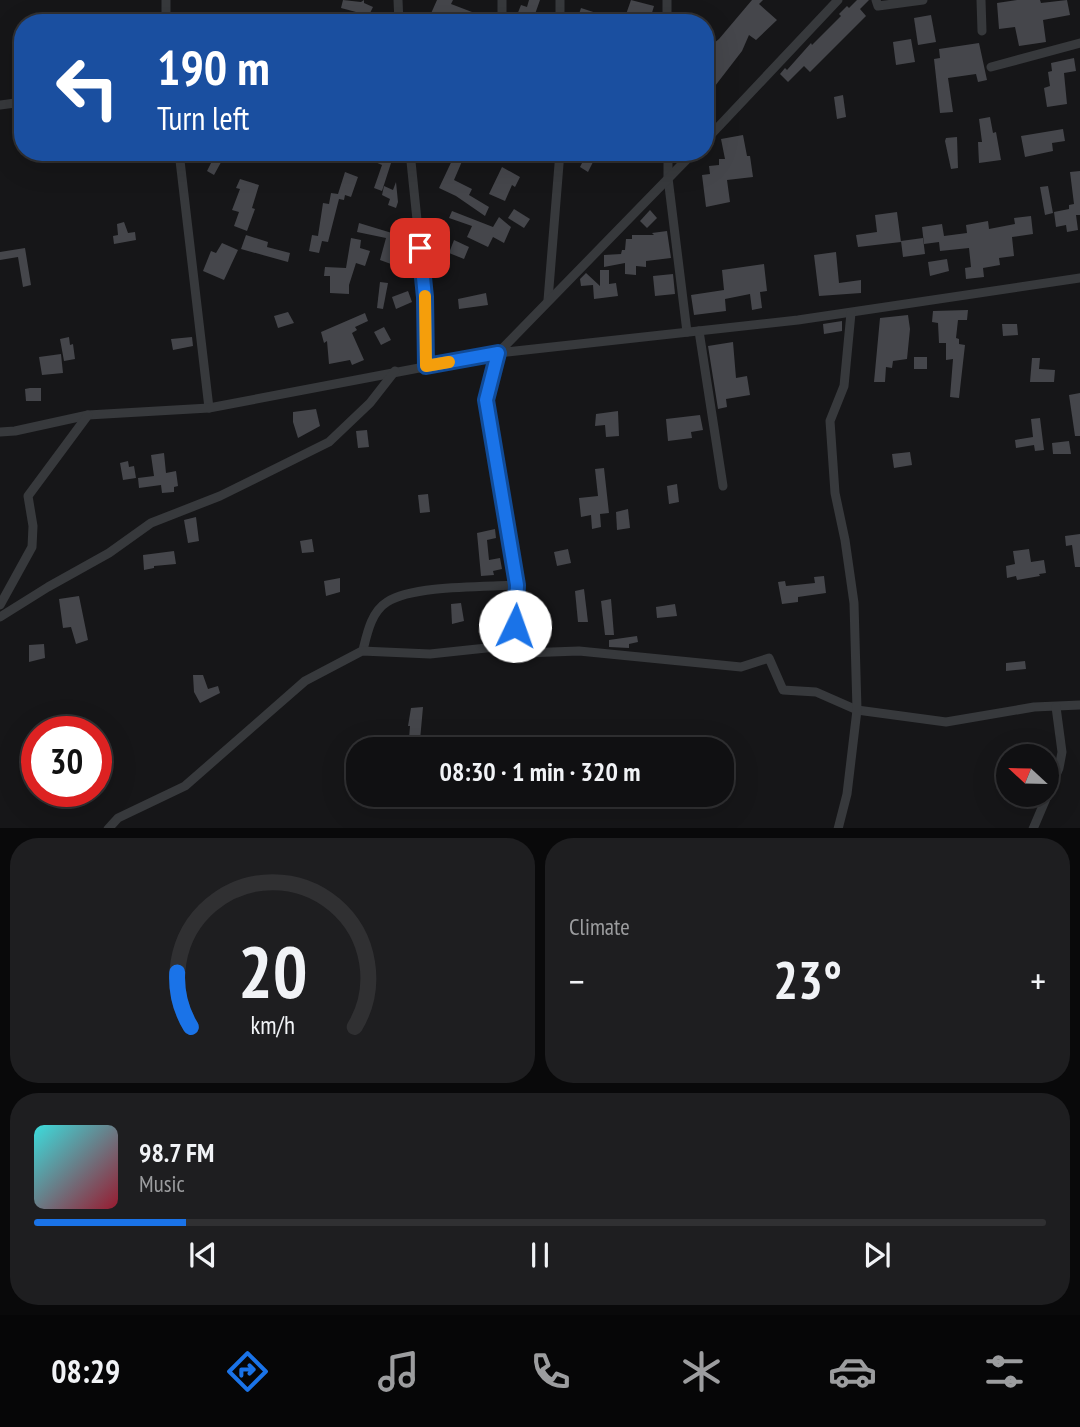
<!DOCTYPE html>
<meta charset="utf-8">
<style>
:root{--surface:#101012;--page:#1e1e20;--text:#f1f3f6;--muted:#9c9d9f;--line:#303032;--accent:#1a73e8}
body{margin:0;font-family:"PT Sans Narrow",sans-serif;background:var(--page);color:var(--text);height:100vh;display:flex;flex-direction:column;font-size:26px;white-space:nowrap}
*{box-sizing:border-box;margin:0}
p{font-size:23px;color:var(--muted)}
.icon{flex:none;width:38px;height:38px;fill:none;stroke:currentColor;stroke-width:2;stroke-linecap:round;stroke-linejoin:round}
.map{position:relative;height:828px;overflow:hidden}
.panel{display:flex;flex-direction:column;gap:10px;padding:10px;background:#09090a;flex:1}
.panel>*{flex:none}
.guide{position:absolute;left:14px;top:14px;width:700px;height:147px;border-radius:28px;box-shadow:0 7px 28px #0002,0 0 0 2px var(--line);background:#1a4fa0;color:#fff;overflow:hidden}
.needle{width:46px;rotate:292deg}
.buttons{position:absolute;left:996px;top:744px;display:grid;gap:14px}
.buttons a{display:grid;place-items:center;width:63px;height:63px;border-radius:50%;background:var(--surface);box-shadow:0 7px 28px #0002,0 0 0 2px var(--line);font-size:35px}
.speed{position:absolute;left:21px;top:716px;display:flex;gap:14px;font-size:35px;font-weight:700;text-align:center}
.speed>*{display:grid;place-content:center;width:91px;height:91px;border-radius:50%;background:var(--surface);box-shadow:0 7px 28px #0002,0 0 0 2px var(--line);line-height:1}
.speed .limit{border:10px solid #d22;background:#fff;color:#111}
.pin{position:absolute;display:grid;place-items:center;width:60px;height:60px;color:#fff;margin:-30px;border-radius:14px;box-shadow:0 4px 10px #0006}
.me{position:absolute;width:77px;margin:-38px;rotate:3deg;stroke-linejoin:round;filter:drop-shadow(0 0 5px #0008)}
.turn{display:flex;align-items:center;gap:24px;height:147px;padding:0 28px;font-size:32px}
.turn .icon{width:91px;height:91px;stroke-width:2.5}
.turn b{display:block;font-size:49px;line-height:60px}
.big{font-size:52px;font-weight:800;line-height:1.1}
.panel .widget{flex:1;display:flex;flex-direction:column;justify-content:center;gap:10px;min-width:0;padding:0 24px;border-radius:28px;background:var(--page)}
.panel .dial{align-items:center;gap:0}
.dial svg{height:182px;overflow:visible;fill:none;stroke:var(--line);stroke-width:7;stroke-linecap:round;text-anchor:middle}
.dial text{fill:var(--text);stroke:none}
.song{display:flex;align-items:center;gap:21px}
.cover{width:84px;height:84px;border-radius:10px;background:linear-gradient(135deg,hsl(180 70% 55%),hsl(350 70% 35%))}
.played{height:7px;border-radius:4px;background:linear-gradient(90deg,var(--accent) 15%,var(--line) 15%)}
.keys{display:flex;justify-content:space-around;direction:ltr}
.heat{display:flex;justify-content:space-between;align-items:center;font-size:38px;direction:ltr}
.panel .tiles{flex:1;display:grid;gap:10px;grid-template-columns:1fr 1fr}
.widget:last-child{grid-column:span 2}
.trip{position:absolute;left:346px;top:737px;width:388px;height:70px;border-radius:28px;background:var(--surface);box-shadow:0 7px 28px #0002,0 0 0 2px var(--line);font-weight:800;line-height:70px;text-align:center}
.tabs{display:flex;height:112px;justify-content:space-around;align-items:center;background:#060607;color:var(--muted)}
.tabs .icon{width:49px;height:49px}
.tabs .on{color:var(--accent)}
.tabs b{font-size:32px;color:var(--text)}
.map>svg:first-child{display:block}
</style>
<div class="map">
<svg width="1080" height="829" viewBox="0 0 1080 829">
<rect width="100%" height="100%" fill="#161618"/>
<g fill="#45464b">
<polygon points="343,0 361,2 364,0 364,3 373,7 368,17 363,14 362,21 354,17 356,12 341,8"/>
<polygon points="437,0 453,0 451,4 472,12 468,23 438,23 429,18"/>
<polygon points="529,0 540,0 534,17 531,16 529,23 520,23 522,18 517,15 521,5 527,7"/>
<polygon points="631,0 654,6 649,23 623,23"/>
<polygon points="752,0 763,0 759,4 777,20 756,40 749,35 742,51 705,99 705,37 714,43 719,39"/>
<polygon points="857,0 869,0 860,9 866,16 810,72 804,66 788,82 780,74 785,68 787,70 811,43 812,45 841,16 839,14 847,6 849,8"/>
<polygon points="1017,0 1040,0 1041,3 1067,0 1070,15 1043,20 1046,42 1019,46 1015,27 999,29 997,3"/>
<polygon points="581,8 621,21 621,23 576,23"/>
<polygon points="931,15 936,42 918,45 914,18"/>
<polygon points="911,39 915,62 896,65 893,42"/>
<polygon points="979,43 987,80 978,82 976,74 948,78 953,112 940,113 934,59 940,58 939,49"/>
<polygon points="1074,58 1076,71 1064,73 1067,104 1047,107 1044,88 1050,86 1048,72 1052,71 1051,63"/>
<polygon points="843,95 846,117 837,119 834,97"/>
<polygon points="990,117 993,133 996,132 1001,160 979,163 978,142 982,142 979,119"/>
<polygon points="1063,129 1065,141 1052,143 1053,151 1025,157 1021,136"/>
<polygon points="743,135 747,156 750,156 753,177 727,180 730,202 706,207 702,175 710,174 709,166 719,165 719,159 725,159 721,139"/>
<polygon points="957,137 958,168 951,169 945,141 946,138"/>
<polygon points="200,152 220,152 225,155 214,175 207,171 212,161"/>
<polygon points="368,152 376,152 392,160 382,191 374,188 382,165 366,158"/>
<polygon points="456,152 466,152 454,180 472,189 469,195 489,207 485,216 456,196 439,188"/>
<polygon points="584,152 598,152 588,172 580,167 582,163 579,161"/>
<polygon points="502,167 520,177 515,187 512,185 505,201 489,194"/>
<polygon points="1080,171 1080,215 1076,215 1078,230 1067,232 1066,225 1056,227 1054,212 1069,209 1069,205 1074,204 1070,172"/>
<polygon points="345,172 358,177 351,197 345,195 344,200 339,199 328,242 322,241 319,253 309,251 312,235 318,236 323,203 329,204 331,193 338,194"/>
<polygon points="240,179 259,185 252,208 255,209 247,231 234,226 239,212 232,210 240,189 236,188"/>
<polygon points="396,182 398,202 396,208 388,205 390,199 382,195 384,186 393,190"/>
<polygon points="1048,186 1053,213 1045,215 1040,187"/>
<polygon points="514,209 530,219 524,228 508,218"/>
<polygon points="650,210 657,218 647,228 640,221"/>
<polygon points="452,211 493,227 499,217 511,227 504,243 493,237 488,247 467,237 472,226 449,218"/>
<polygon points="897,212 901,242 858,247 856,235 877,232 875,215"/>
<polygon points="1031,216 1033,234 1012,237 1014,256 999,258 1000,265 983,268 984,277 966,279 965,268 971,267 969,248 940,251 939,242 924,244 922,227 942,224 944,236 967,233 966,225 988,221 989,229 1015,224 1014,218"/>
<polygon points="124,222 128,233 135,232 136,240 114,244 113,236 118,235 117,224"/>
<polygon points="359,223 405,237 403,241 396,240 391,264 380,260 386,238 357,232"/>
<polygon points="667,231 671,258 646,261 646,267 636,266 636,275 625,274 625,263 604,267 604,255 621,254 622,250 625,250 626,239 632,239 632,235 654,235 652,233"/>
<polygon points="246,235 268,242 267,247 290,253 288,262 241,249"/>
<polygon points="351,238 361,240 360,248 370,251 365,266 356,263 349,285 349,294 330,293 330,276 324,276 325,267 346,268"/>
<polygon points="923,238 925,254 903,257 901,241"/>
<polygon points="454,240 469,247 464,259 449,253"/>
<polygon points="222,243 238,250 224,280 203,271 211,251 216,253"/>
<polygon points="25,248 31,285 23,287 18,257 0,260 0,252"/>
<polygon points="836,252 839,283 861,280 861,293 819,296 814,255"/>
<polygon points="947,259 949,271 930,276 928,262"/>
<polygon points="764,264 767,291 760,292 762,308 752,310 750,294 725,299 726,311 694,315 691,295 724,290 722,270"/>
<polygon points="600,270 609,270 609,284 616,283 618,296 594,299 593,285 581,286 580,279 586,273 600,286"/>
<polygon points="673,274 675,294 655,296 653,276"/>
<polygon points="380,282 388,283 383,309 377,308"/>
<polygon points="408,291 412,302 396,309 392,297"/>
<polygon points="486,293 488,305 459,309 458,299"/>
<polygon points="968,310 967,320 958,320 956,338 959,339 959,344 965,345 959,398 950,397 953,359 946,360 946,343 939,343 938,323 932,322 933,311"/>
<polygon points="288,312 294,323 278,328 274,316"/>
<polygon points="365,313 368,321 355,327 357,330 352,333 364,360 352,365 350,360 329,364 327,341 324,343 321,332"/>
<polygon points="908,315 910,329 907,359 893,361 892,368 886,367 885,382 874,382 880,318"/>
<polygon points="842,321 842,331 824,334 823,324"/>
<polygon points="1002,324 1017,324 1018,335 1003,336"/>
<polygon points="384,327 391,340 381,345 374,332"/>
<polygon points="69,337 70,345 73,344 75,359 64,361 60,339"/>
<polygon points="192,337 193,346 173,350 171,339"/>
<polygon points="733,342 736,378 747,376 750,395 726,399 727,407 718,409 708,346"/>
<polygon points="61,354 63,373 42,375 39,357"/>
<rect x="914" y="357" width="13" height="12"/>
<polygon points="1032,358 1040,358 1039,369 1055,370 1054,382 1030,382"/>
<polygon points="30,388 41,388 41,401 26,401 25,389"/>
<polygon points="1080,393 1080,436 1075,436 1069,395"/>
<polygon points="316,409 320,426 298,438 293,422 293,412"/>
<polygon points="618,411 619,436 606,437 605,425 595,426 596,414"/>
<polygon points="700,415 703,430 691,432 692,438 668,441 666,419"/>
<polygon points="1040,418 1044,450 1035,451 1034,445 1016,448 1015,440 1033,437 1031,419"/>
<polygon points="367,430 369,447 358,448 356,431"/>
<polygon points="1069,441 1071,454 1053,454 1052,443"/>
<polygon points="910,452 912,465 894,468 892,454"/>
<polygon points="164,453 166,473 176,471 178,486 174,487 174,492 162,493 161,485 139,488 138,478 154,476 151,455"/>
<polygon points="128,461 129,467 134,466 136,478 123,480 120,463"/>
<polygon points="604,468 609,513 600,514 601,527 592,529 591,515 581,517 579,498 598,496 595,469"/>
<polygon points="677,484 679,502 669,504 667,486"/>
<polygon points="428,494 430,512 420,513 418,495"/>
<polygon points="628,509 630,528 617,530 616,512"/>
<polygon points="196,517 199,541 188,543 184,520"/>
<polygon points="495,529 496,538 487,540 489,560 500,558 502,569 493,571 494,575 481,576 477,533"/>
<polygon points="1080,534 1080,567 1075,567 1072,545 1066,546 1065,536"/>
<polygon points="312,539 314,552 302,553 300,541"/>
<polygon points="568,549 571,563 557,566 554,552"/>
<polygon points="1029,549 1031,562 1044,560 1046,573 1039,574 1040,576 1017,580 1016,576 1007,578 1006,566 1015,564 1013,551"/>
<polygon points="174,551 176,564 154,566 154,568 144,570 143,555"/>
<polygon points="824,576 826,593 798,597 798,602 782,604 778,582 785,581 786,586 815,583 814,577"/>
<polygon points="340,578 340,592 326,596 324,581"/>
<polygon points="584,589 588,622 578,622 575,591"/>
<polygon points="79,596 88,640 76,644 71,627 63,628 59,599"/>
<polygon points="611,599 614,635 605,635 601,601"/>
<polygon points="461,603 464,621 452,624 451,604"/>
<polygon points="675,604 677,616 657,618 656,607"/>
<polygon points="637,636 638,642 629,644 629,648 609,647 609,640"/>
<polygon points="44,644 45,658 29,662 29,645"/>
<polygon points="1025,661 1026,669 1006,671 1006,663"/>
<polygon points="193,675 203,675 208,689 218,686 220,693 200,703 194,692"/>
<polygon points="423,707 420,740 409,739 410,726 408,726 411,708"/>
</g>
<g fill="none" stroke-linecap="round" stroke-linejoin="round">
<g stroke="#37393c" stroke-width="9">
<polyline points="166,0 166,23"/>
<polyline points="398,0 399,23"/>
<polyline points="560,0 560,23"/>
<polyline points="667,0 667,23"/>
<polyline points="876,0 878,6 923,0"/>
<polyline points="981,0 982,31"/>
<polyline points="502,23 502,0"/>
<polyline points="991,67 1080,43"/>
<polyline points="0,105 23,102"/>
<polyline points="705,141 838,0"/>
<polyline points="179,152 209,408"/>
<polyline points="410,152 425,297 426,366"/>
<polyline points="668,152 668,178 687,332"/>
<polyline points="548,300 560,152"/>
<polyline points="699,331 723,486"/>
<polyline points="0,432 15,431 88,415 209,408 498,353 694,152"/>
<polyline points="0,605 32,547 33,526 28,496 88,415"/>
<polyline points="0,617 48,587 109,553 151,523 220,496 329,442 370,403 395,371"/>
<polyline points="514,645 524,653 579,651 741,667 769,658 783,690 816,692 857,710 946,722 1034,707 1080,705"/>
<path d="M363 650C367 634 371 612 387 602 413 585 485 587 517 585"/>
<polyline points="108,829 118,818 185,786 305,681 362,651 430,654 514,645 517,585 486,400 498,353 798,320 1080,278"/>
<polyline points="838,829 847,794 857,710 854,603 845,540 835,493 830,421 844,386 851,313"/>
<polyline points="1033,829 1059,768 1062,752 1056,707"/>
</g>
</g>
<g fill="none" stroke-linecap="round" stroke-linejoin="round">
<g stroke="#114b97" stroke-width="18">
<polyline id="route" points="420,248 425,297 426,366 498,353 486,400 517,585 515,626"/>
</g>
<use href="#route" stroke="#1a73e8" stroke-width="12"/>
<polyline stroke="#f59e0b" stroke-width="12" points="425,296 426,366 449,362"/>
</g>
</svg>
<div class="buttons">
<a><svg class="needle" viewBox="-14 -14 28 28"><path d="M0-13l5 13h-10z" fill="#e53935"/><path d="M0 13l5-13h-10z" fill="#9c9d9f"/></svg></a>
</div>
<div class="speed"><div class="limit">30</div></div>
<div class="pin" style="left:420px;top:248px;background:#d93025"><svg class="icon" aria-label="arrive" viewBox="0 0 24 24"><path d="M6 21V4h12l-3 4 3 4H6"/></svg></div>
<svg class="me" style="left:515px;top:626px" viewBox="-20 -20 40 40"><circle r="19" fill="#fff"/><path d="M0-13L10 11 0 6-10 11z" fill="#1a73e8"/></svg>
<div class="trip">08:30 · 1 min · 320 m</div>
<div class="guide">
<div class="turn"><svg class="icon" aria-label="left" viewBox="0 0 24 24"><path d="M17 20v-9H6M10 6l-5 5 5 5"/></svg><div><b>190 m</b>Turn left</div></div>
</div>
</div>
<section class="panel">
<div class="tiles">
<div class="widget dial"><svg viewBox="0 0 100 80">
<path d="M14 69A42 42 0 1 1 86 69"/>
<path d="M14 69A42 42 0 0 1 8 45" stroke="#1a73e8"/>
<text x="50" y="56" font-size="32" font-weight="700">20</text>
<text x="50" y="72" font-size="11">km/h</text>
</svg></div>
<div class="widget"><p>Climate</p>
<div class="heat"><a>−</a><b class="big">23°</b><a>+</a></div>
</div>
<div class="widget">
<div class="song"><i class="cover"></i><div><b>98.7 FM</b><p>Music</p></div></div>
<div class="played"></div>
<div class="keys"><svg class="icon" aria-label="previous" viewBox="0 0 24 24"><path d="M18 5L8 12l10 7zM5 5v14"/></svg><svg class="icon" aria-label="pause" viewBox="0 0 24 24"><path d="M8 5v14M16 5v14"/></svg><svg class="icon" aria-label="next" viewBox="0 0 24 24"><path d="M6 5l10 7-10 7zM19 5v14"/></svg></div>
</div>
</div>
</section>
<nav class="tabs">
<b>08:29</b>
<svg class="icon on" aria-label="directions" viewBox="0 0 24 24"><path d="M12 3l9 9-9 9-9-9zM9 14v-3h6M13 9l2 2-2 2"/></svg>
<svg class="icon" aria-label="music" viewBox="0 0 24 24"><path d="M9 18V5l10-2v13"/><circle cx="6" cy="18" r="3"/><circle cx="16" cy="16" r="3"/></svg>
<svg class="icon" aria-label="phone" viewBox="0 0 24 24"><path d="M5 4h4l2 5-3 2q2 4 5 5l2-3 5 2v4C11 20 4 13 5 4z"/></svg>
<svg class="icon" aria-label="climate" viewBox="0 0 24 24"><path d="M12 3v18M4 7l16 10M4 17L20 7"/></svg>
<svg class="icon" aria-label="car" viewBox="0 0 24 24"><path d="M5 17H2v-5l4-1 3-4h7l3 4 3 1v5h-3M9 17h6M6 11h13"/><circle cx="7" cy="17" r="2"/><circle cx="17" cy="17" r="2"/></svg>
<svg class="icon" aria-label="filters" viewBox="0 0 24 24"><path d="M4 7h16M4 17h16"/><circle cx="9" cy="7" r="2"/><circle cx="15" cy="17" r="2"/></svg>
</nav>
